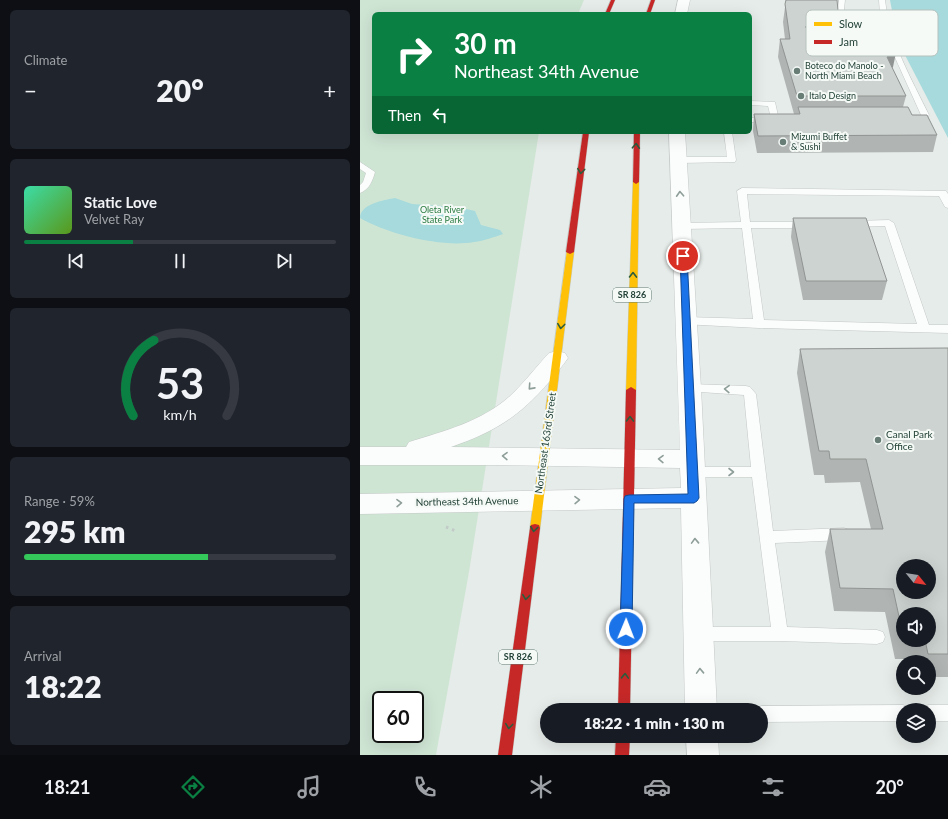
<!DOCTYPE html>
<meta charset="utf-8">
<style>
:root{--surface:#171b24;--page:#20242c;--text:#f1f3f6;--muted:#9ea1a6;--line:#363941;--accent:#0b8043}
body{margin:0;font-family:Lato,sans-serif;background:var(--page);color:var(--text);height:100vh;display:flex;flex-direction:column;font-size:15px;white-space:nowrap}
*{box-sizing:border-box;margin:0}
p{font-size:13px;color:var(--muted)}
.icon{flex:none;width:22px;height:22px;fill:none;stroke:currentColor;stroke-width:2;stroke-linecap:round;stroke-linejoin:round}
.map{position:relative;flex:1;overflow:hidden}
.sheet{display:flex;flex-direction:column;gap:10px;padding:10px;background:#0d0f14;width:360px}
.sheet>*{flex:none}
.guide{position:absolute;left:12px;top:12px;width:380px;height:122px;border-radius:6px;box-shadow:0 4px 16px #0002;background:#0b8043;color:#fff;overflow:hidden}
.needle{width:26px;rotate:120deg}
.fabs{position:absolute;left:536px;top:559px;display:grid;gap:8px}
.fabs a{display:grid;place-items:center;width:40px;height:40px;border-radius:50%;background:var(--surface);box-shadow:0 4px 16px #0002;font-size:20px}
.speed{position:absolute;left:12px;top:691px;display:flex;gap:8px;font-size:20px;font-weight:700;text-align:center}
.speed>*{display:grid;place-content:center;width:52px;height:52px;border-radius:50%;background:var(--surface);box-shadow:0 4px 16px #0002;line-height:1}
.speed .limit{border:2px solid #111;border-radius:6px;background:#fff;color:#111}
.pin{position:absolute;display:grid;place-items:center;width:34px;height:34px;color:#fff;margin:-17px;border:2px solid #fff;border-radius:50%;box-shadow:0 1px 4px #0007}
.me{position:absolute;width:44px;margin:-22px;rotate:1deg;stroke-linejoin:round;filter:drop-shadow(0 0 3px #0008)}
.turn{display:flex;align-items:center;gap:14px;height:84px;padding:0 16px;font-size:18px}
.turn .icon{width:52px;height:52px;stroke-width:2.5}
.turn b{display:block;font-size:28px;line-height:34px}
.then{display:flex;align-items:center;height:38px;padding:0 16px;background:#0003;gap:8px;font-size:15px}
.big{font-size:30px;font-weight:800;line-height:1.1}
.sheet .card{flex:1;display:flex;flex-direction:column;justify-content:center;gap:6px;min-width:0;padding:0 14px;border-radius:6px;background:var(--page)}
.sheet .dial{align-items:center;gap:0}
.dial svg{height:104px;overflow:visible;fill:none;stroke:var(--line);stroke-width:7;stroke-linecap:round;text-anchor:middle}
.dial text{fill:var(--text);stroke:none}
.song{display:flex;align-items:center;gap:12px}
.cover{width:48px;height:48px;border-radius:6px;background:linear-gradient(135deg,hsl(160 70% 55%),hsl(90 70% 35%))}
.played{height:4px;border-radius:2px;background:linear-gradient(90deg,var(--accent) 35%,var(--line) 35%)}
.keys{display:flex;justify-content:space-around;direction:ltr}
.heat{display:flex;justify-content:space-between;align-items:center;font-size:22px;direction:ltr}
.charge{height:6px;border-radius:3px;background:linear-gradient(90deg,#34c759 59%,var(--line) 0)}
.trip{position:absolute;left:180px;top:703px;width:228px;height:40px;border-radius:20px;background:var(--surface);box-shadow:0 4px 16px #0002;font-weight:800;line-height:40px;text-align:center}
.dock{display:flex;height:64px;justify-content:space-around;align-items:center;background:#090b0e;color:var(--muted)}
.dock .icon{width:28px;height:28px}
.dock .selected{color:var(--accent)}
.dock b{font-size:18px;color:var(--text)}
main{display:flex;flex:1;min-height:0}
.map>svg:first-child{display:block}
</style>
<main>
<section class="sheet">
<div class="card"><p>Climate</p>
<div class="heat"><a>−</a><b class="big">20°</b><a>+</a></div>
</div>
<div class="card">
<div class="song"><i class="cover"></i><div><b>Static Love</b><p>Velvet Ray</p></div></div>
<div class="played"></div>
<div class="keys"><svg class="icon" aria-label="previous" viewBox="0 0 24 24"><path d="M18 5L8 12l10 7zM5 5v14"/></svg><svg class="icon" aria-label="pause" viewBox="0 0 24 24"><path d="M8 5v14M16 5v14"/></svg><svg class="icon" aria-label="next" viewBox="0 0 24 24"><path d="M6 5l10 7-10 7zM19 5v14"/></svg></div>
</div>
<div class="card dial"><svg viewBox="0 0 100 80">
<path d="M14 69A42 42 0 1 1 86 69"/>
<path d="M14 69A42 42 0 0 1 30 11" stroke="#0b8043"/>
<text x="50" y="56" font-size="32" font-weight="700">53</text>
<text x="50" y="72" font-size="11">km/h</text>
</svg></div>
<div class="card"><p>Range · 59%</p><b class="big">295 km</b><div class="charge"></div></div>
<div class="card"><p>Arrival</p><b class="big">18:22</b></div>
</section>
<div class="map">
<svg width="588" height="755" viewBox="0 0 588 755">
<rect width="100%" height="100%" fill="#e6ece9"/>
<path fill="#cfe5d4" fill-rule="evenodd" d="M0 0H224L218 14H14V132H179L109 572 76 755H0ZM21 700H55V734H21Z"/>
<g fill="#a6dadc">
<polygon points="530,0 588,0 588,138 546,57 535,27"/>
<path d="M35 198 52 204 97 207 115 211 121 225 140 230 143 234C134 237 124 241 114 242 82 248 28 234 0 218 0 204 24 200 35 198Z"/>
</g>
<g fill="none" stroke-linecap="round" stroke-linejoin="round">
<g stroke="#c3c9c6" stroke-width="1">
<g id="lane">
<path d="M479 0H485L484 9 488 34 496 38H526L520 14 519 0H525C530 42 551 78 569 115L565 121 549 122 545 120 549 118 560 117 561 115 528 42H495L483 36 478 9Z"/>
<polygon points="390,101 415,102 419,120 418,122 390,122 390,118 411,118 408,106 390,105"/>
<polygon points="364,132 372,132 376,160 375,162 319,163 315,160 319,157 367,157"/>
<path d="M0 162 15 172C13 180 9 190 0 193V185L3 182 6 173 0 169Z"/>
<polygon points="382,188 586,191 588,194 588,208 585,207 579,196 387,194 390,222 449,222 454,225 449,228 391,228 404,320 557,324 525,226 493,227 488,224 493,221 529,220 534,223 569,325 588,325 588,333 399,328 322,324 320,321 322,318 326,317 393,319 382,228 322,229 317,226 322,223 381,222 377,191"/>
<polygon points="330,384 386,386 390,387 396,394 413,531 484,528 489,530 491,534 489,538 484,540 415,543 427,627 517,630 523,632 525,637 523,642 517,644 420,641 338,641 332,639 330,634 332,629 338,627 411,627 392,477 332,477 327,476 325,472 327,468 332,467 391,467 384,395 326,391 324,388 326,385"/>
<polygon points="543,705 549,707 550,710 543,710 543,721 401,722 401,710 394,710 401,706"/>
<polygon points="569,705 588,705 588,721 569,721 569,710 562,710 563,707"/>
</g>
</g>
<g stroke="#c3c9c6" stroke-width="1">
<g id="street">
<polygon points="318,0 330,0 327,14 315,14"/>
<path d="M309 132H325L341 388 357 710H325L321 508 0 514V494L321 488 320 468 135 465H0V447H46L49 442C84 431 121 422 150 396 164 383 176 367 189 353L197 351 205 353 208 358C202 367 195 374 189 382 159 417 134 432 91 447L320 450Z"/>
<polygon points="326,736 358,736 359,755 327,755"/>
</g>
</g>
<g stroke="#c2cbc7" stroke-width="1">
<g id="slow">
<polygon points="276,180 279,182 276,390 271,393 266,390 273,182"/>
<polygon points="207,250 213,250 214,252 180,528 179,531 175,532 171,531 170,528"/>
</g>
</g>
<g stroke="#c2cbc7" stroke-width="1">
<g id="jam">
<polygon points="251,0 255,0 249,14 245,14"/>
<polygon points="291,0 295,0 290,14 286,14"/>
<polygon points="223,132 229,132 214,252 210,254 206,252"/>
<polygon points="274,132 280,132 279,182 276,184 273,182"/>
<polygon points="271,387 276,390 270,710 258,710 266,390"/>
<polygon points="175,524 179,525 180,528 152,755 138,755 170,528 171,525"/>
<polygon points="256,736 270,736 269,755 255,755"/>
</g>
</g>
<polyline stroke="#c2cbc7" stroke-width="3" stroke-dasharray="2.5 4" stroke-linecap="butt" points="86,527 98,532"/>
<use href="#lane" fill="#fbfcfc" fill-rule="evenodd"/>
<use href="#street" fill="#fbfcfc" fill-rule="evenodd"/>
<use href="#slow" fill="#ffc107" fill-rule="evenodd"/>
<use href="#jam" fill="#c62828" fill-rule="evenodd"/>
</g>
<g fill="#b0b5b3" fill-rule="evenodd">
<polygon points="426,0 477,34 533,67 532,68 546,96 543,107 552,115 577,135 573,152 397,153 393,131 394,114 434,114 418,57 420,39 425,39 423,22"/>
<polygon points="433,218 527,281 522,300 443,300 431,237"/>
<path d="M588 348V677H569V662H555V659H535L525 612 474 611 465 552 470 529H511L500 482 465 483 464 475H454L437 373 440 349ZM543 614 569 640H543Z"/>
</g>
<g fill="#909492">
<polygon points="479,21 477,40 445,27"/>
<polygon points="537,48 533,67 523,76 527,57"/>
</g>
<g fill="#cdd3d0" stroke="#909492" fill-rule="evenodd">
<polygon points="426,0 477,0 479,21 445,27 537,48 527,57 546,96 437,96 420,39 430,39 425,4"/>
<polygon points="438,107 548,107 552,115 567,115 577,135 398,136 394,114 440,114"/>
<polygon points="433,218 506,218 527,281 446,281"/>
<path d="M588 348V654H568L565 640H569V614H543V635L533 589 480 588 470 529H523L506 459H470L469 451H459L440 349ZM543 566H569V592H543Z"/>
</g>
<defs><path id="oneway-chevron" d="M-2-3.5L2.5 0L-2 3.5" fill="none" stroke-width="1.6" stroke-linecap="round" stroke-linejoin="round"/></defs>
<g stroke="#2c5c3c">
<use href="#oneway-chevron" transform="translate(276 146) rotate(-87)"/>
<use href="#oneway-chevron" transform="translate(221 171) rotate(97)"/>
<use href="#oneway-chevron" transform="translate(273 275) rotate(-89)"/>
<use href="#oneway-chevron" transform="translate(201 326) rotate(97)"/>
<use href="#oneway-chevron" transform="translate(270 419) rotate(-89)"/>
<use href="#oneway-chevron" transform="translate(174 529) rotate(97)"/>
<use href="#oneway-chevron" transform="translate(166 597) rotate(97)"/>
<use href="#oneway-chevron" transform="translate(265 676) rotate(-88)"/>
<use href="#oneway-chevron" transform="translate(149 726) rotate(97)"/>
</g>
<g stroke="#8e9e99">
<use href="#oneway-chevron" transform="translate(320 194) rotate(-93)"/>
<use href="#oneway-chevron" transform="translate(171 387) rotate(132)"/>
<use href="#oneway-chevron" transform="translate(367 389) rotate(-178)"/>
<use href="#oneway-chevron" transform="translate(145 456) rotate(-179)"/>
<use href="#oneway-chevron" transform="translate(301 459) rotate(-179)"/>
<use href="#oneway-chevron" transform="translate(371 472)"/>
<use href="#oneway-chevron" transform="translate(217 500) rotate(-1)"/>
<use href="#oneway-chevron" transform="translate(39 503) rotate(-1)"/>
<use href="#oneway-chevron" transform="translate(335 541) rotate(-92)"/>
<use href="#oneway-chevron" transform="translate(340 671) rotate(-92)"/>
</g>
<polygon fill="#1a73e8" stroke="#114b97" points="320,254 323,254 327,256 339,498 337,501 334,503 274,503 272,629 270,633 266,634 262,633 260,629 264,499 265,496 269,495 328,494"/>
<g fill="#677d75" stroke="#f5faf7" stroke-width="1.5">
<circle cx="437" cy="71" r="4"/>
<circle cx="441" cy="96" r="4"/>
<circle cx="423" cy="142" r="4"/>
<circle cx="518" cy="440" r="4"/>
</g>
<g text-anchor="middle" stroke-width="4" stroke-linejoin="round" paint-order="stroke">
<g font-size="9" fill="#224136" stroke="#f5faf7" text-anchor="start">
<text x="445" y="69">Boteco do Manolo -<tspan x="445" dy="10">North Miami Beach</tspan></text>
<text x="449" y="99">Italo Design</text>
<text x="431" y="140">Mizumi Buffet<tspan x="431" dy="10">&amp; Sushi</tspan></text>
</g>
<g font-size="9" fill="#2a7b41" stroke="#f5faf7">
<text x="82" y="213">Oleta River<tspan x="82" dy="10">State Park</tspan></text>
</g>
<g fill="#f5faf7" stroke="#617870" stroke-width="1">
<rect x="253" y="288" width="38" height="14" rx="3"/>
<rect x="139" y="650" width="38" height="14" rx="3"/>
</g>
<g font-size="9" font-weight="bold" fill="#224136">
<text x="272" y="298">SR 826</text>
<text x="158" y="660">SR 826</text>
</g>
<g font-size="10" fill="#224136" stroke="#f5faf7" text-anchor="start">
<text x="526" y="438">Canal Park<tspan x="526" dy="12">Office</tspan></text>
</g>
<g font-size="10" fill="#224136" stroke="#f5faf7">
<text transform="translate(185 443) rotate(-82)" y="4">Northeast 163rd Street</text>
<text transform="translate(107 501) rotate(-1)" y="4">Northeast 34th Avenue</text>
</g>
</g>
<rect x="446" y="10" width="132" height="46" rx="6" fill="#f5faf7" stroke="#b6c2bd" stroke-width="1"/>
<rect x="454" y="22" width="18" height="4" fill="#ffc107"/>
<rect x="454" y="40" width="18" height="4" fill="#c62828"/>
<g font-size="11" fill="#224136">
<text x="479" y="28">Slow</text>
<text x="479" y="46">Jam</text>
</g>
</svg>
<div class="fabs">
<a><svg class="needle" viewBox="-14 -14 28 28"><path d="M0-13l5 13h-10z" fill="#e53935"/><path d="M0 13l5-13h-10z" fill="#9ea1a6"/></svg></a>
<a><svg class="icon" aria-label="sound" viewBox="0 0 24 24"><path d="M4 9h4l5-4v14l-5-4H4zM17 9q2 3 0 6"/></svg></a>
<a><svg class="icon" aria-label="search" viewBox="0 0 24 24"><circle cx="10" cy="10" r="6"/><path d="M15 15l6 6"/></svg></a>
<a><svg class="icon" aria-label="layers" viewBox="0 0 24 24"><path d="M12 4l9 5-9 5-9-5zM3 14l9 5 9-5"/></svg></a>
</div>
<div class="speed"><div class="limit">60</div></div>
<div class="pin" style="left:323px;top:256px;background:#d93025"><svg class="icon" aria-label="arrive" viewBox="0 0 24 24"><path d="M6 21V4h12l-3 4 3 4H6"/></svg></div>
<svg class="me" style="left:266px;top:629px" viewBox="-20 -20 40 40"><circle r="17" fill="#1a73e8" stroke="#fff" stroke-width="3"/><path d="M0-11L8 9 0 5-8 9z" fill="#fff"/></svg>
<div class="trip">18:22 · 1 min · 130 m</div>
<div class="guide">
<div class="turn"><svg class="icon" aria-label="right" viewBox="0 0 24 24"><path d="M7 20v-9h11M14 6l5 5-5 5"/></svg><div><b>30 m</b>Northeast 34th Avenue</div></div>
<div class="then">Then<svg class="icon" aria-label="left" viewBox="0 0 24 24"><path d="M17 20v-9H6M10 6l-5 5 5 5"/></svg></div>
</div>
</div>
</main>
<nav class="dock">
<b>18:21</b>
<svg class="icon selected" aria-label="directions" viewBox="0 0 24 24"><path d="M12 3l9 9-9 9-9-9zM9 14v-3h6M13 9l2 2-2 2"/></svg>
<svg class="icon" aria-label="music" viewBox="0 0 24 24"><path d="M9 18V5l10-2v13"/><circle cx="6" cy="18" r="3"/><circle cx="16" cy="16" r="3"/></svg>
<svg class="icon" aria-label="phone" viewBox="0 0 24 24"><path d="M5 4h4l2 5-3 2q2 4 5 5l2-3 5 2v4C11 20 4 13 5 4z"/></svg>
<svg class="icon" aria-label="climate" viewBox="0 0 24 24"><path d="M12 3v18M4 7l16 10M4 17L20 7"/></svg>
<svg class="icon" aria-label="car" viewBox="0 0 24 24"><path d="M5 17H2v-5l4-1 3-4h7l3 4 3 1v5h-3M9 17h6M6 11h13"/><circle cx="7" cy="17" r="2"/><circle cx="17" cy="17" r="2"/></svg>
<svg class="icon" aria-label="filters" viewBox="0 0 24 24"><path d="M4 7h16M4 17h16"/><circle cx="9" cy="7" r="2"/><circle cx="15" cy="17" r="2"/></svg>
<b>20°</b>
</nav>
